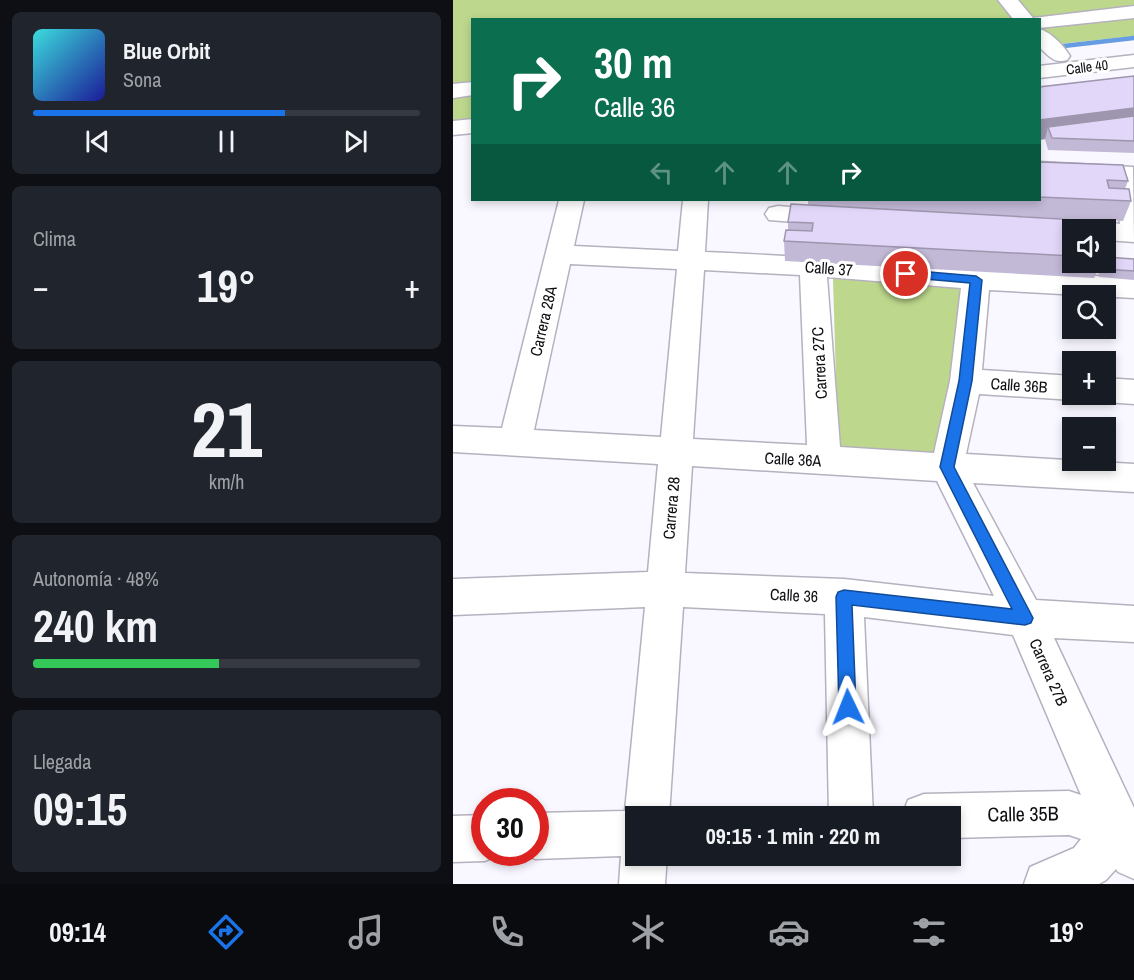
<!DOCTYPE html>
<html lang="es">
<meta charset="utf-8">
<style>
:root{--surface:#171b24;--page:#20242c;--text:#f1f3f6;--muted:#9ea1a6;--line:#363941;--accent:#1a73e8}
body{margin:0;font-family:"Archivo Narrow",sans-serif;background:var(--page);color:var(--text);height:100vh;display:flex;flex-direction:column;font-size:22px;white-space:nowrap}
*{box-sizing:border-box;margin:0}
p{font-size:20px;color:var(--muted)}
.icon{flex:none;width:33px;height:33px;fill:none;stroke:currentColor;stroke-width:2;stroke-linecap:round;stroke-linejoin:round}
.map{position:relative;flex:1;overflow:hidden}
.sheet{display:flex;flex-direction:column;gap:12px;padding:12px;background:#0d0f14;width:453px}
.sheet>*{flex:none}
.banner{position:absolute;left:18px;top:18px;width:570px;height:183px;border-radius:0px;box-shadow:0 3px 9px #0003;background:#0b6e4f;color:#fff;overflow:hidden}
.fabs{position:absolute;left:609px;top:219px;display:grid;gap:12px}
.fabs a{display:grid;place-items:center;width:54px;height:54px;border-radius:0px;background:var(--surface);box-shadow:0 3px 9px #0003;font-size:30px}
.speed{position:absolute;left:18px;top:788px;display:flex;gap:12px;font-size:30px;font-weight:700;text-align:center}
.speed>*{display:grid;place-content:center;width:78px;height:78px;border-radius:50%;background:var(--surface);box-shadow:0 3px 9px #0003;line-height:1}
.speed .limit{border:9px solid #d22;background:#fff;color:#111}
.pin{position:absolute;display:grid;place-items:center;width:51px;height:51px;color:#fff;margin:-26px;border:3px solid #fff;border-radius:50%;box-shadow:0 2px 6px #0007}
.me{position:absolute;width:66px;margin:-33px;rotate:358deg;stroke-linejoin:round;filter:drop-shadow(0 0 4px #0008)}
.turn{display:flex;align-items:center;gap:21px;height:126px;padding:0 24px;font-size:27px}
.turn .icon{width:78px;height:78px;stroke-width:2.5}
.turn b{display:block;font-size:42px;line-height:51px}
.lanes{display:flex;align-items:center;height:57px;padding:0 24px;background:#0003;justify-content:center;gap:30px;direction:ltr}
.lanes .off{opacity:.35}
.big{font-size:45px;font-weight:700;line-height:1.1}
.sheet .tile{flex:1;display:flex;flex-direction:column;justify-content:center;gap:9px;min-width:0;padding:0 21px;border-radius:9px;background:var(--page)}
.sheet .dial{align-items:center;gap:0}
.dial b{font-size:78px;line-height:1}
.song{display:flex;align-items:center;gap:18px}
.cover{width:72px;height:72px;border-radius:9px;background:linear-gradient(135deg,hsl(180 70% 55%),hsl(240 70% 35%))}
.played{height:6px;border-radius:3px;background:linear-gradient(90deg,var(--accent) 65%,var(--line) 65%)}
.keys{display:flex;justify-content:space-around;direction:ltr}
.heat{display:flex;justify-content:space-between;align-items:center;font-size:33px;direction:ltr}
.charge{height:9px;border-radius:4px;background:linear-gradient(90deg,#34c759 48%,var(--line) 0)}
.trip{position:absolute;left:172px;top:806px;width:336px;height:60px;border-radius:0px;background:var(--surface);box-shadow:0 3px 9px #0003;font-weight:700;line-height:60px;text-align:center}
.dock{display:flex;height:96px;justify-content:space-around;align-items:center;background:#090b0e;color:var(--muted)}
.dock .icon{width:42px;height:42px}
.dock .active{color:var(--accent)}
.dock b{font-size:27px;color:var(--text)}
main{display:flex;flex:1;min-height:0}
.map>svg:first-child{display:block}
</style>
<main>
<section class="sheet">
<div class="tile">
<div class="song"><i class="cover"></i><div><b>Blue Orbit</b><p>Sona</p></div></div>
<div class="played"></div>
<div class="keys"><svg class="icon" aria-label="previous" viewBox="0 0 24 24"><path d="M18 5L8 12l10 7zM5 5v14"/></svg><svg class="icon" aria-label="pause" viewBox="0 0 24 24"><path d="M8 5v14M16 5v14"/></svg><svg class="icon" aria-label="next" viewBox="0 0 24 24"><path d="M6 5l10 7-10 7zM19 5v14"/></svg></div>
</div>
<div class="tile"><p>Clima</p>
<div class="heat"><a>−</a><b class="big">19°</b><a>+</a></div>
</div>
<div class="tile dial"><b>21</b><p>km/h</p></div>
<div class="tile"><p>Autonomía · 48%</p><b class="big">240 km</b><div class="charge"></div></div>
<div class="tile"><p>Llegada</p><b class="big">09:15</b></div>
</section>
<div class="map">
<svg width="681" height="884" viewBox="0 0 681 884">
<rect width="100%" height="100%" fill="#f9f7ff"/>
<g fill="#bdd88d">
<polygon points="0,0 547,0 563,19 20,20 19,118 0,121"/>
<polygon points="558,0 681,0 681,36 597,45 587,33 586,20 575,19"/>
<polygon points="380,279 507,281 501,366 481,456 385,447"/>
</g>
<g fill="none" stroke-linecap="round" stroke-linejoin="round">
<polyline stroke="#659ce2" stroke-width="4.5" points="602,47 681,38"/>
<g stroke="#b5b1be" stroke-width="3">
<g id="minor">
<polygon points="545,0 565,0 580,18 681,6 681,18 586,28 586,20 561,20"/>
<path d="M586 29C598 32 611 46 617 56L614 60C601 64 596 56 586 47Z"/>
<polygon points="20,82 20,95 0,98 0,84"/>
<polygon points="586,162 680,167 681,242 652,240 652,230 640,230 643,225 652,222 667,224 660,179 586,176"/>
<path d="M106 200H131L121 246 225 251 230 200H255L252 252C395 258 538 271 681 278V298L536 290 529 370 620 376V394H632L620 400 526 394 513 454 681 464V492L520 483 583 600 681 606V642L601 638 681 808V879L665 872 663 869 653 880 646 884H571L577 867 621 848 628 839 616 835 498 838V816H449L455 800 471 794 616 791 628 795 560 635 411 617 420 816H376L372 614 230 607 216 816H183V855H214L212 884H166L168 856 82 859 66 852H82V813L172 811 192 607 0 615V579L195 572 205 464 0 452V426L49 428ZM117 264 224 269 208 437 81 430ZM251 270 347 275 354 445 240 439ZM374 277 508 288 497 381 481 453 387 447ZM239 466 484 481 541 596 391 579 232 573Z"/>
<polygon points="325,206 390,211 394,217 390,223 381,225 316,220 312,214 316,208"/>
<polygon points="652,378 681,380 681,404 652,402 641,399 639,394 652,394"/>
<polygon points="32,815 32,852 49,852 48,854 32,861 0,862 0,816"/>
</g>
</g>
<g stroke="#b5b1be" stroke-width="3">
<g id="major">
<polygon points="681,55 681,67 586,78 586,66"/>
<polygon points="20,119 20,133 0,135 0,121"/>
</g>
</g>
<use href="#minor" fill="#fff" fill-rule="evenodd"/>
<use href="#major" fill="#fff" fill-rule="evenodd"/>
</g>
<g fill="#c2b9d6">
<polygon points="681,76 681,153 595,150 592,139 586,140 586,87"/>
<polygon points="586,162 675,181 672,189 678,201 670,221 510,214 620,230 620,262 652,262 681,259 681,280 646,277 645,270 641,278 332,261 331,241 335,230 335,222 355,205 355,200 586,200"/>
</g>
<polygon fill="#9e96ae" points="681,108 681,128 595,127 592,139 586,140 586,120"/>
<g fill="#e2d7f9" stroke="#9e96ae" stroke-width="1.5">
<polygon points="681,76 681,108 586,120 586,87"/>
<polygon points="681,116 681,141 599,138 595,127"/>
<polygon points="586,162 670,165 675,181 654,180 656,188 676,189 678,201 586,197"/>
<polygon points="338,204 645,221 646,230 620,230 620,256 331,241 333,230 359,231 360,223 335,222"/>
<polygon points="652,257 681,259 681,271 649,269 648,262 652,262"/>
</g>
<polygon fill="#1a73e8" stroke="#114b97" stroke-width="1.5" points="453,270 523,276 529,280 519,381 501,467 580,618 578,623 572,625 399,605 403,707 401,713 395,715 389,713 386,707 383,597 385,592 391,590 559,609 487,467 506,381 517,283 449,277 448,274"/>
<g text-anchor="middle" stroke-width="6" stroke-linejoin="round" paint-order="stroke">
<g font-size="14" fill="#0f0e12" stroke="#fff">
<text transform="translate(634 67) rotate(-7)" y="5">Calle 40</text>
</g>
<g font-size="16" fill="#0f0e12" stroke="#fff">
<text transform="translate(376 268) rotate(4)" y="6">Calle 37</text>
<text transform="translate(90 321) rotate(-77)" y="6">Carrera 28A</text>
<text transform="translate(366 363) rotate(-93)" y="6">Carrera 27C</text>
<text transform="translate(566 385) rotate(4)" y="6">Calle 36B</text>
<text transform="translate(340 459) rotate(3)" y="6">Calle 36A</text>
<text transform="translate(218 508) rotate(-85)" y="6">Carrera 28</text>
<text transform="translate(341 595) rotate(3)" y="6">Calle 36</text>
<text transform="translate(596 672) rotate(66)" y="6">Carrera 27B</text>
</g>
<g font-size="20" fill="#0f0e12" stroke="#fff">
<text transform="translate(570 814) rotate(-1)" y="7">Calle 35B</text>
</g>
</g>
</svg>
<div class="fabs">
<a><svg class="icon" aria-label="sound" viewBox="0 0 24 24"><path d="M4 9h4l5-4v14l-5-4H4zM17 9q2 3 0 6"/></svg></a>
<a><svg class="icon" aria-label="search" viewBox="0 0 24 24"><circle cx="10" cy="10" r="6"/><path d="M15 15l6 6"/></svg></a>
<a>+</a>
<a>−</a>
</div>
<div class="speed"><div class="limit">30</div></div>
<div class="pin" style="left:453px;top:274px;background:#d93025"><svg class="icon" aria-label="arrive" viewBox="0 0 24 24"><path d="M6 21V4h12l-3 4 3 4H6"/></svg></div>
<svg class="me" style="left:395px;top:707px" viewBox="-20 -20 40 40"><path d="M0-17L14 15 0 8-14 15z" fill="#1a73e8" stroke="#fff" stroke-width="4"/></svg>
<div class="trip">09:15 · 1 min · 220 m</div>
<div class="banner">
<div class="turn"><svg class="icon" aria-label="right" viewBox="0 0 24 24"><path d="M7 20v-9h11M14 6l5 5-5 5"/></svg><div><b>30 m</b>Calle 36</div></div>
<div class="lanes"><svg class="icon off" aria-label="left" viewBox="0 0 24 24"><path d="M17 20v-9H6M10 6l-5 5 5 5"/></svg><svg class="icon off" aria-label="ahead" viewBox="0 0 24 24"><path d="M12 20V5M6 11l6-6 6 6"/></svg><svg class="icon off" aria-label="ahead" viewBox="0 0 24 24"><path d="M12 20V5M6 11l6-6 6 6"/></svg><svg class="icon" aria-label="right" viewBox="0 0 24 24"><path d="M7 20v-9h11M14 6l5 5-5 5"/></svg></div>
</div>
</div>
</main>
<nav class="dock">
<b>09:14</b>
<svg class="icon active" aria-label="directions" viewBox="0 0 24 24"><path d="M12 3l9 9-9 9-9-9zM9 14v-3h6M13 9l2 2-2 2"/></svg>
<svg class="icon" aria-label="music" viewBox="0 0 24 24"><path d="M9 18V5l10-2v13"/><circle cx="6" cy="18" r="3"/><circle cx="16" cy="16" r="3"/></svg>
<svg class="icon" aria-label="phone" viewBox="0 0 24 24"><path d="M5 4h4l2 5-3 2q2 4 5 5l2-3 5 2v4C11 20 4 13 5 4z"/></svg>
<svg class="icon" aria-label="climate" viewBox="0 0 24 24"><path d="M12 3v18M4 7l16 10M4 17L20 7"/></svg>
<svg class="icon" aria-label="car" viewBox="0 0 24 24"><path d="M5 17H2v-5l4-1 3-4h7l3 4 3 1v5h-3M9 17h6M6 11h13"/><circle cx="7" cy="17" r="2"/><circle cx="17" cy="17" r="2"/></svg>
<svg class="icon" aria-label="filters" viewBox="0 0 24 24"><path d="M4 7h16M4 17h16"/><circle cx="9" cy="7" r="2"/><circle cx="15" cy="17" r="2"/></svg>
<b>19°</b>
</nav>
